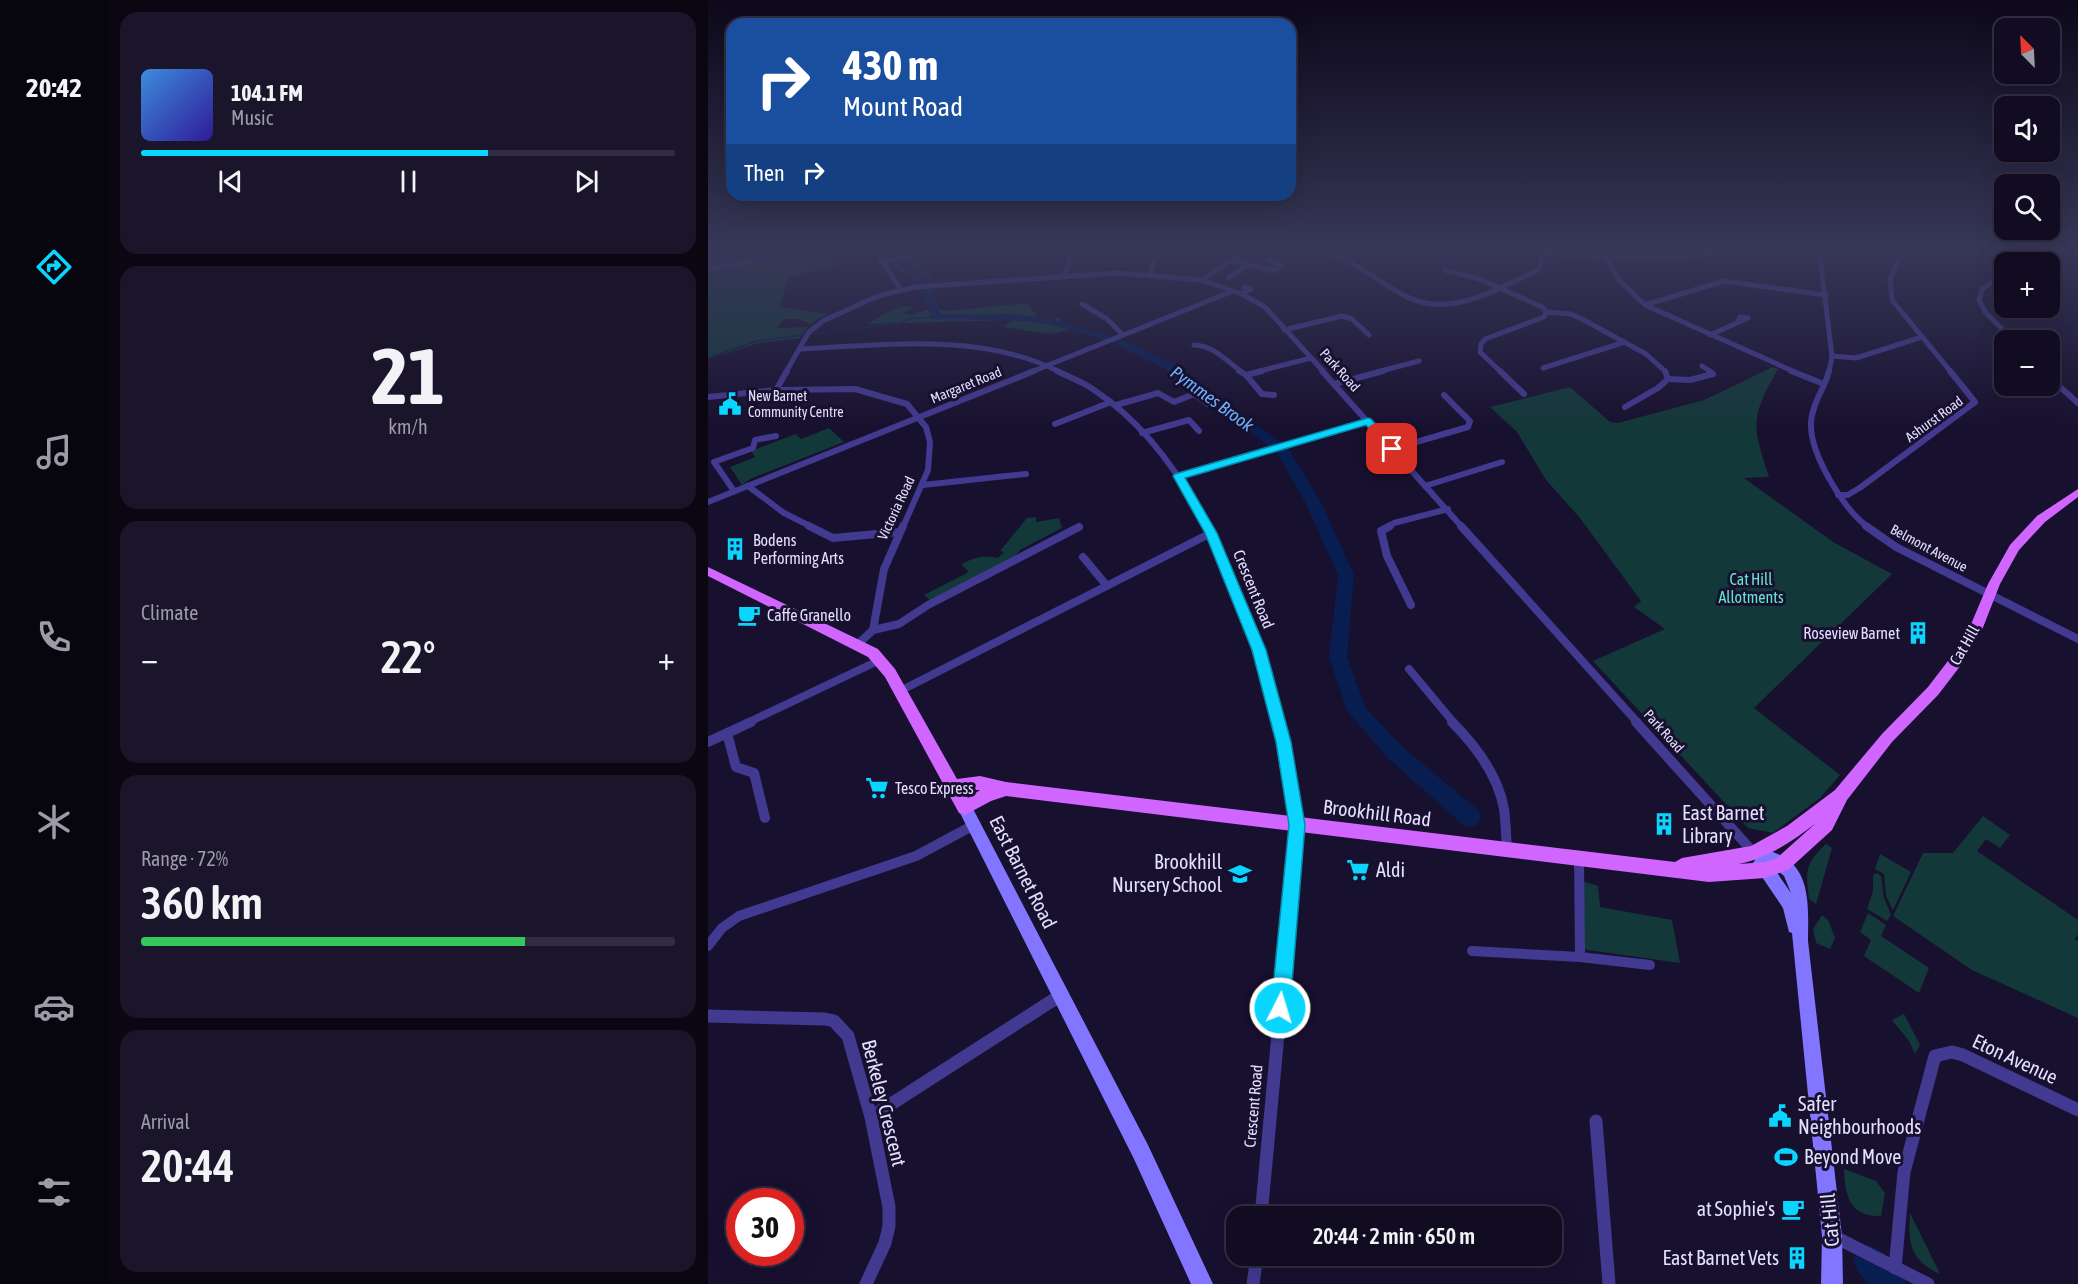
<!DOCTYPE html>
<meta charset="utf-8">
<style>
:root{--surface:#120c23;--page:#1b152b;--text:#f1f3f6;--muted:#9c9ba6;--line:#312c41;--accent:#0ad5ff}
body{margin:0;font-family:"Asap Condensed",sans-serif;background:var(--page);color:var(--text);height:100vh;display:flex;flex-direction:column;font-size:22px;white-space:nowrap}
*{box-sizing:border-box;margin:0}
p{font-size:20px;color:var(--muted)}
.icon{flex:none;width:33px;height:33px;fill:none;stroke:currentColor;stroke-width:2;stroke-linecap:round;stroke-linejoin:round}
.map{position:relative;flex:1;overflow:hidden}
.panel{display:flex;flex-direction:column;gap:12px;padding:12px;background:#0a0713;width:600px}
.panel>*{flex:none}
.banner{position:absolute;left:18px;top:18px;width:570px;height:183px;border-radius:18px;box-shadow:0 6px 24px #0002,0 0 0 2px var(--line);background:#1a4fa0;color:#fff;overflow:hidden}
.needle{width:39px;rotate:336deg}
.fabs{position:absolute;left:1286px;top:18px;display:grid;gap:12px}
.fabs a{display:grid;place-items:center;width:66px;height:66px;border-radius:12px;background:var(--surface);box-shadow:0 6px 24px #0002,0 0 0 2px var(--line);font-size:30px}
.speed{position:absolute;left:18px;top:1188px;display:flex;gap:12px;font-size:30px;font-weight:700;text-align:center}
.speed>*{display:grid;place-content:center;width:78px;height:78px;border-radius:50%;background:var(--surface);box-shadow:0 6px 24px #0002,0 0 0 2px var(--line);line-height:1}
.speed .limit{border:9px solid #d22;background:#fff;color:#111}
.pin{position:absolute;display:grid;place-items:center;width:51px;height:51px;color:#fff;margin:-26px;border-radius:12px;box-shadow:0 3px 9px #0006}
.me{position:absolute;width:66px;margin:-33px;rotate:5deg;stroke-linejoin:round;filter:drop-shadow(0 0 4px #0008)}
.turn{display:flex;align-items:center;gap:21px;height:126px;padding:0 18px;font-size:27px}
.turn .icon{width:78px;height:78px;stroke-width:2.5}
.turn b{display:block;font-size:42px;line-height:51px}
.then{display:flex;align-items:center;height:57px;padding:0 18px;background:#0003;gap:12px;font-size:22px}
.big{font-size:45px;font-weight:600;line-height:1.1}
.panel .tile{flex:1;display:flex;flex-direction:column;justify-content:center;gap:9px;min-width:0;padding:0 21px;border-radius:18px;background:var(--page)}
.panel .dial{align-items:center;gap:0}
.dial b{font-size:78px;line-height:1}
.song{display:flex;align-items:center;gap:18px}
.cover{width:72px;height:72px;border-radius:9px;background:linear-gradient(135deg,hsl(210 70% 55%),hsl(250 70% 35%))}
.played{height:6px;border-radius:3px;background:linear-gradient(90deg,var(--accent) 65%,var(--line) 65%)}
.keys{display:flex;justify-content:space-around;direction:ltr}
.heat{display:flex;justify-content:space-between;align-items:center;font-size:33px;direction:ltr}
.charge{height:9px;border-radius:4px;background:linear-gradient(90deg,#34c759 72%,var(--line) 0)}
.trip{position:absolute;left:518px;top:1206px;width:336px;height:60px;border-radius:18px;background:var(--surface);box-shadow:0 6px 24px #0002,0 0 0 2px var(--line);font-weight:600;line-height:60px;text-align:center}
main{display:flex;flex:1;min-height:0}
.dock{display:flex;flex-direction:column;width:108px;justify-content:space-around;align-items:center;background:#07050e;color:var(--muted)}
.dock .icon{width:42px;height:42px}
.dock .selected{color:var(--accent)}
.dock b{font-size:27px;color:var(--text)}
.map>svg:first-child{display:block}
</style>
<main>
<nav class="dock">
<b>20:42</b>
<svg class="icon selected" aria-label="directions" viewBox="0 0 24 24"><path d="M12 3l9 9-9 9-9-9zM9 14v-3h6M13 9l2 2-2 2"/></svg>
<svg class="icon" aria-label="music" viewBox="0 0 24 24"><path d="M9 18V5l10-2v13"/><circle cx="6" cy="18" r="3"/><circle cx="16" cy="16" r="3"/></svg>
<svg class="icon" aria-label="phone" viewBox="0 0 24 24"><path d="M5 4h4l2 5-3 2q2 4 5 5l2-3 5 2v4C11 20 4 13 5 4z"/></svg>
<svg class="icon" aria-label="climate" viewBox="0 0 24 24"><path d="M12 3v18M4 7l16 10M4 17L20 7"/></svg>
<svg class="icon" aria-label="car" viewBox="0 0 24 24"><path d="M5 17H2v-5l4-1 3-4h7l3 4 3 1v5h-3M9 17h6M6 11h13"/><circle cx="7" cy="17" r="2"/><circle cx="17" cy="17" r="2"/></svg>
<svg class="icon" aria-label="filters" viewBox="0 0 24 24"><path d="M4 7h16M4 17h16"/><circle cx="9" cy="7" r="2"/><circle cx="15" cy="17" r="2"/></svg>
</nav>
<section class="panel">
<div class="tile">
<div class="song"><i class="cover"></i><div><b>104.1 FM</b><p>Music</p></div></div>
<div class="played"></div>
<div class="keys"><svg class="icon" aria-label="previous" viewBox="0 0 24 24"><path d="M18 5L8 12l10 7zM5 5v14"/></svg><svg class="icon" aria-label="pause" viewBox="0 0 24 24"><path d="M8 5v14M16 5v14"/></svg><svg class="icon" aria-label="next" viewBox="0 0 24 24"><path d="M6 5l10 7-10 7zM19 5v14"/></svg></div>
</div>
<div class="tile dial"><b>21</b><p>km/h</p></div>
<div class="tile"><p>Climate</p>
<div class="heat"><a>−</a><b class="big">22°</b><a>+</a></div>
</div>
<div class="tile"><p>Range · 72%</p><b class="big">360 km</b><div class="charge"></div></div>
<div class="tile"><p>Arrival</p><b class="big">20:44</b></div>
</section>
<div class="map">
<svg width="1370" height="1284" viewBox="0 0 1370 1284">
<rect width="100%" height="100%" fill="#18102f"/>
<g fill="#133839">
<polygon points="0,249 44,249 46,256 39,260 0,268"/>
<polygon points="105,249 128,249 122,253 130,266 80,277 72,307 119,314 102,324 92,319 77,319 69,328 100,327 92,338 51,343 0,359 0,272"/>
<polygon points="201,257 226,280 210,281 182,264"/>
<path d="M321 303C330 323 333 320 353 318V325L362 327 361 330 341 334 295 327 305 320 160 324C172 317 192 302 205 308L194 314C209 318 223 302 238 311Z"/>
<path d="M1065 367 1070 369C1042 418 1044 425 1061 477L1036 478 1125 542 1184 574 1046 708 1132 775 1112 798 1065 833 1040 828 885 661 957 629 926 607 933 601 872 518 838 480 809 432 782 407 862 387 902 422 910 423 996 400Z"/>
<polygon points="121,428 136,442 42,479 34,485 22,467 47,457 43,451 88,434 93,439"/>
<path d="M328 517V522L351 518 354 528 312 550 307 556 222 600 216 595 261 572 253 564C268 557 274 555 290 558L296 552 292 551 319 518Z"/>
<polygon points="1275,816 1302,835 1292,848 1278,839 1269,851 1370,920 1370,934 1367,939 1370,941 1370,1018 1264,970 1185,916 1215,853 1245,853"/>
<path d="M1118 844 1124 848 1108 904 1101 899C1098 870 1096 865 1118 844Z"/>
<polygon points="1172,854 1203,872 1185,910 1178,896 1176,874 1167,869"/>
<polygon points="1169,873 1173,876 1176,898 1183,915 1179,921 1159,909 1165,891 1165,875"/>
<polygon points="871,880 890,886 892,907 964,920 972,963 873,949"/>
<polygon points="1160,913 1178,925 1173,936 1221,968 1211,993 1156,956 1163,940 1152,932"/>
<polygon points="1114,915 1120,920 1127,938 1122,949 1108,943 1105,929"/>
<polygon points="1196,1014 1212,1045 1207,1054 1201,1041 1184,1020"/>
<path d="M1136 1169 1168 1181 1177 1193 1173 1216C1141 1217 1137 1195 1136 1169Z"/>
<path d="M1202 1213 1232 1274C1202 1260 1200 1244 1202 1213Z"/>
</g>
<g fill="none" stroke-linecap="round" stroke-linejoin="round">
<polyline stroke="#081d50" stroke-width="1.5" points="0,358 49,341 191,323 205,318 228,317"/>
<g fill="#081d50" fill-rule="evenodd">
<polygon points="184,249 194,249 197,261 214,272 221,280 232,314 302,314 341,318 416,340 465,363 580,448 613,502 646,575 639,657 657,707 696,748 770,810 773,817 770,824 762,827 754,824 682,760 639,711 621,657 630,575 597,502 569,453 514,410 457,369 408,344 341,324 302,320 224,319 211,281 188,264"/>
<path d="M1161 1245C1178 1252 1192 1267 1199 1284H1161L1150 1272 1145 1261 1150 1250Z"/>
</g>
<g stroke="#423990" stroke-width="5">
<polyline points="167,249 192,289"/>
<path d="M605 249C616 253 629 256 640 261 682 282 700 313 753 302 778 297 803 282 826 272L831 268 836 252"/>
<path d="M795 249C874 257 951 265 1030 249"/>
<polyline points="1111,249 1124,356 1121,372"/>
<polyline points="1195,249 1182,280 1184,300 1243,372"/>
<polyline points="898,257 911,280 937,305 1087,372"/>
<polyline points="522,260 562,270 568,270 574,265 560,260"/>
<polyline points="173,262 228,249"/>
<polyline points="1319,262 1343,249"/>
<polyline points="0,270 96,249"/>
<polyline points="736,270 772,279 834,307 838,312 863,314 874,319 938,354 958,372"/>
<polyline points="442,274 446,260 457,249"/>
<polyline points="356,276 365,251"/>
<polyline points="1296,276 1275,288 1271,300 1278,313 1305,340"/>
<polyline points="520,278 539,266"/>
<polyline points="494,280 539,249"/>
<polyline points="534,294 543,289 536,287"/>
<polyline points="374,304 399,319 415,335"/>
<polyline points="937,305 1016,281 1118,295"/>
<polyline points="576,330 634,316 644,319 661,335"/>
<polyline points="1002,335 1040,318 1032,317 1030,321"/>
<path d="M486 345C507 346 518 361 534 372"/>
<path d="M91 349C175 345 274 332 352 372"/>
<polyline points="1124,356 1148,358 1214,337"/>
<polyline points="994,366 1003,372"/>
<polyline points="835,368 917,342"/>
<polyline points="78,372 101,332 115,321 170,296 207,287 408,273 494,280 534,294 557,307 616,372"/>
<polyline points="323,372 525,291"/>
<polyline points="548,372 603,358"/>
<polyline points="669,372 711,361"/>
<polyline points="793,372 772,352 773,344 777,339 836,317 838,312"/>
</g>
<g stroke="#423990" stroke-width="6">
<path d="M349 371C361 377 375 382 386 390 436 423 473 475 499 527"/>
<polyline points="531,371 538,375 554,371"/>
<polyline points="614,371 754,527"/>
<polyline points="792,371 816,394"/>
<polyline points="1083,371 1116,384"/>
<path d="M1121 371C1117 388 1103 405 1103 424 1102 454 1136 510 1160 527"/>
<polyline points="538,375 554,394 566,395"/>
<polyline points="1341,377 1370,403"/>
<polyline points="960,379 982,380 1005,374 1001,371"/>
<polyline points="626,384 675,371"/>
<polyline points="68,390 79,371"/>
<polyline points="0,397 68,390 147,389 199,404 218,427 222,442 220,470 195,527"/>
<polyline points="408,405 450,393 466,402 486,394 500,404"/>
<polyline points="917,407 950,388 960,379 957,371"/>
<polyline points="347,424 403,402"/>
<polyline points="434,433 481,420 491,431"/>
<polyline points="684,449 760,427 762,421 736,395"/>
<polyline points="471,476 660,421"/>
<polyline points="215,485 318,474"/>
<polyline points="40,486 76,513 104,527"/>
<polyline points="717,486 794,462"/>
<polyline points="26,491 6,462 45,448 47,440 68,436"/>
<polyline points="1130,495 1140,495 1153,487 1267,402 1242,371"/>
<polyline points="0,502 326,371"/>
<polyline points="679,527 686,523 740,509"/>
</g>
<g stroke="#423990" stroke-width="8">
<polyline points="101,526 125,538 191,532"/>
<polyline points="498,526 535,608 570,723"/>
<polyline points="682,526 673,531 679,556 703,605"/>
<polyline points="753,526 930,723"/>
<polyline points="1158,526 1188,547 1370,639"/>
<polyline points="375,557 399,586"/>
<polyline points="165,630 191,624 220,605 371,527"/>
<polyline points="149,645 165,630 176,569 195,526"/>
<polyline points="701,669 746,723"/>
<polyline points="192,691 503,533"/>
<polyline points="39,723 172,660"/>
</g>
<g stroke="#423990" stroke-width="10">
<path d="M570 722C577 751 586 781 588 811 593 864 581 919 576 971"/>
<path d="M744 722C768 746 790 775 796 809 798 823 798 837 799 851"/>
<polyline points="928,722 1046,853"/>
<polyline points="19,733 28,767 46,773 57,818"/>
<polyline points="0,742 43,722"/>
<polyline points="871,859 872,957"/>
<polyline points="0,946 14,928 31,916 208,856 266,825"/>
<polyline points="764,951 872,957 942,965"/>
</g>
<g stroke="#423990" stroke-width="13">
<polyline points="0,1016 117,1019 126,1021 140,1036 163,1117 181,1207 181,1226 177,1243 158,1284"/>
<polyline points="163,1117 353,995"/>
<polyline points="888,1121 901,1284"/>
<polyline points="553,1216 576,970"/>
<polyline points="1125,1236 1220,1284"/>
<polyline points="1187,1268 1196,1172 1227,1056 1244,1052 1255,1055 1370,1110"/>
<polyline points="545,1284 549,1256"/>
</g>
<g fill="#8275ff" fill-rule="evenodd">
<polygon points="257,802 262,803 440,1145 505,1284 483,1284 426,1159 252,813 250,808 252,803"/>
<path d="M1046 846C1056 849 1068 852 1077 858 1104 874 1100 914 1100 941L1134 1236 1135 1284H1113L1114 1236 1084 933 1081 932 1075 908 1048 868 1045 863 1047 860 1041 858 1039 853 1041 848ZM1065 867 1076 876 1083 893Z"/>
</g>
<path fill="#d065ff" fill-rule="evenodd" d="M1370 489V497L1337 522 1311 550 1292 584 1274 630 1253 665 1230 695 1184 742 1139 800 1124 830 1080 870 1057 878 1001 882 298 796 283 801 257 815 251 813 177 677 160 657 0 576V567L170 649 187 669 249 779 272 776 298 782 967 862 974 858 1043 846 1079 826 1127 790 1174 734 1220 687 1243 657 1261 629 1280 584 1302 545 1329 516ZM265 790H272L260 798 256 791ZM1108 823 1069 858 1057 862 1031 864C1060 858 1085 841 1108 823Z"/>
</g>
<linearGradient id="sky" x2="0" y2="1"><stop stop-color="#0d091a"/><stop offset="0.58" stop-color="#373758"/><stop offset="1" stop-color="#373758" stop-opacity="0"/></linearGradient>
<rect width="1370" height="429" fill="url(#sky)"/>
<polygon fill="#0ad5ff" stroke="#068aa6" stroke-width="1.5" points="660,418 663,419 688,447 688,451 681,451 658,425 477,478 509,533 558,650 583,742 597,825 582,1008 579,1015 572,1018 565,1015 563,1008 581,825 568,742 544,650 497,533 465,476 467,474"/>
<defs>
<g id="civic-bare" transform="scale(1.8)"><path d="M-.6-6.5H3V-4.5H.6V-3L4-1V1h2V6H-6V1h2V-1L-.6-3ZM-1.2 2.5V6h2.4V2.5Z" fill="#0ad5ff" stroke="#18102f" stroke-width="2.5" paint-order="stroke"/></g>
<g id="building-bare" transform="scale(1.8)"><path d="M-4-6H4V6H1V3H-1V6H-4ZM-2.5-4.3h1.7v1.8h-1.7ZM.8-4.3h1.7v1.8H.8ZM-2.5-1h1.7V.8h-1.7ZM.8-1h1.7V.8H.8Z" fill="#0ad5ff" stroke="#18102f" stroke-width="2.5" paint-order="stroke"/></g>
<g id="cafe-bare" transform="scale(1.8)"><path d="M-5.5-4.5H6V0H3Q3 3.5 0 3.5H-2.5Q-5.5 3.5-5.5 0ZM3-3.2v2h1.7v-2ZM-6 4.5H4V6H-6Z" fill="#0ad5ff" stroke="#18102f" stroke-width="2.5" paint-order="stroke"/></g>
<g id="supermarket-bare" transform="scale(1.8)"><path d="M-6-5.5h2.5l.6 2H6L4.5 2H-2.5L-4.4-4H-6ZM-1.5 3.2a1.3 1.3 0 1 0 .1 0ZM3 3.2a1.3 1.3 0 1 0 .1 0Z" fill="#0ad5ff" stroke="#18102f" stroke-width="2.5" paint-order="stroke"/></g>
<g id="school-bare" transform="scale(1.8)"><path d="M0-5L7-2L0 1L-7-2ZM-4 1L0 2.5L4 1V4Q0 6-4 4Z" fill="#0ad5ff" stroke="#18102f" stroke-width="2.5" paint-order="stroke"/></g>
<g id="stadium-bare" transform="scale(1.8)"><path d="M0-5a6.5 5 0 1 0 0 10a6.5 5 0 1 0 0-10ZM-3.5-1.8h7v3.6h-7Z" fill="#0ad5ff" stroke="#18102f" stroke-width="2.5" paint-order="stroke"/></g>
</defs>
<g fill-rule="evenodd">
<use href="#civic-bare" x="22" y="404"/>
<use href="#building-bare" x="27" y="549"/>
<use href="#cafe-bare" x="41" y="615"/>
<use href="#building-bare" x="1210" y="633"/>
<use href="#supermarket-bare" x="169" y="788"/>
<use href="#building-bare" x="956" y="824"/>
<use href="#supermarket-bare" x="650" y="870"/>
<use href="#school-bare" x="532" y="874"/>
<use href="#civic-bare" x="1072" y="1116"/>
<use href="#stadium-bare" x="1078" y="1157"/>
<use href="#cafe-bare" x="1085" y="1209"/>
<use href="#building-bare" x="1089" y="1258"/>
</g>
<g text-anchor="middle" stroke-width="6" stroke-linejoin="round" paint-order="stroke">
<g font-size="14" fill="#e4deff" stroke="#18102f">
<text transform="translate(632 370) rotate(48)" y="5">Park Road</text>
<text transform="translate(258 385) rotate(-22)" y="5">Margaret Road</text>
<text transform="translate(1226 419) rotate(-36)" y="5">Ashurst Road</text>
<text transform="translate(188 508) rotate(-65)" y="5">Victoria Road</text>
<text transform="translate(1221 548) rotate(28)" y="5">Belmont Avenue</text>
<text transform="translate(956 731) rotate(48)" y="5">Park Road</text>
</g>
<g font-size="14" fill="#e4deff" stroke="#18102f" text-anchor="start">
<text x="40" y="401">New Barnet<tspan x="40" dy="16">Community Centre</tspan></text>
</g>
<g font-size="16" fill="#e4deff" stroke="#18102f" text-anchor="start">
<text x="45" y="546">Bodens<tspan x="45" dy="18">Performing Arts</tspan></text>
<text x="59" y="621">Caffe Granello</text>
<text x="1192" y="639" text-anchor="end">Roseview Barnet</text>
<text x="187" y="794">Tesco Express</text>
</g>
<g font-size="16" fill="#61e8d0" stroke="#18102f">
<text x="1043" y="585">Cat Hill<tspan x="1043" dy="18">Allotments</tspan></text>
</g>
<g font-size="16" fill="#e4deff" stroke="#18102f">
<text transform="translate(546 589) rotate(68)" y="6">Crescent Road</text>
<text transform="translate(1256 645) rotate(-60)" y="6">Cat Hill</text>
<text transform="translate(545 1106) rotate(-85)" y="6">Crescent Road</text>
</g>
<g font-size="18" font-style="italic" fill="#6cb1ff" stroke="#18102f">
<text transform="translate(504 399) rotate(36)" y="6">Pymmes Brook</text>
</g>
<g font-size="20" fill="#e4deff" stroke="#18102f">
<text transform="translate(669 813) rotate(7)" y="7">Brookhill Road</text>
<text transform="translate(315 872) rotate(63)" y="7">East Barnet Road</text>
<text transform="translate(1307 1059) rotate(25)" y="7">Eton Avenue</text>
<text transform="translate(176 1103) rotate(76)" y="7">Berkeley Crescent</text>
<text transform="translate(1122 1220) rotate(-95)" y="7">Cat Hill</text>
</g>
<g font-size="20" fill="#e4deff" stroke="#18102f" text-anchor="start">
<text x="974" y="820">East Barnet<tspan x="974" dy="23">Library</tspan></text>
<text x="514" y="869" text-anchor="end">Brookhill<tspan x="514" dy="23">Nursery School</tspan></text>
<text x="668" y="877">Aldi</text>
<text x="1090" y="1111">Safer<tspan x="1090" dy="23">Neighbourhoods</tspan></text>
<text x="1096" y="1164">Beyond Move</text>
<text x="1067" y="1216" text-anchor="end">at Sophie's</text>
<text x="1071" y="1265" text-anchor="end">East Barnet Vets</text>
</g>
</g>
</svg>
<div class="fabs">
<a><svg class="needle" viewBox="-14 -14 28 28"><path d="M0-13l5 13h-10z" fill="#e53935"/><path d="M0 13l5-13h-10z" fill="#9c9ba6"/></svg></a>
<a><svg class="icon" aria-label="sound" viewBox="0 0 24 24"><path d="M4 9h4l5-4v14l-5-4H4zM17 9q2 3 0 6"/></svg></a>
<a><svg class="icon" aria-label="search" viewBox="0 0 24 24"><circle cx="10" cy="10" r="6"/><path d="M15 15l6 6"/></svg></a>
<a>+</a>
<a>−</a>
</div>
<div class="speed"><div class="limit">30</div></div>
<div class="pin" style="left:684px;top:449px;background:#d93025"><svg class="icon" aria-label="arrive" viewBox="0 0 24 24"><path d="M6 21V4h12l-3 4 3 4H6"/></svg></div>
<svg class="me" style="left:572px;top:1008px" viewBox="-20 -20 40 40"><circle r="17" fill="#0ad5ff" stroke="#fff" stroke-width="3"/><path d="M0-11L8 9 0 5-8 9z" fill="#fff"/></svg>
<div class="trip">20:44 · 2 min · 650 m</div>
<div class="banner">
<div class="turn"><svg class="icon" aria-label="right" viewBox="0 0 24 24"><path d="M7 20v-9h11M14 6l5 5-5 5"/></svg><div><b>430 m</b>Mount Road</div></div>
<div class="then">Then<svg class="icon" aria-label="right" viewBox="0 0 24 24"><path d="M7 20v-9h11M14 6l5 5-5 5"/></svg></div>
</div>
</div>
</main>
